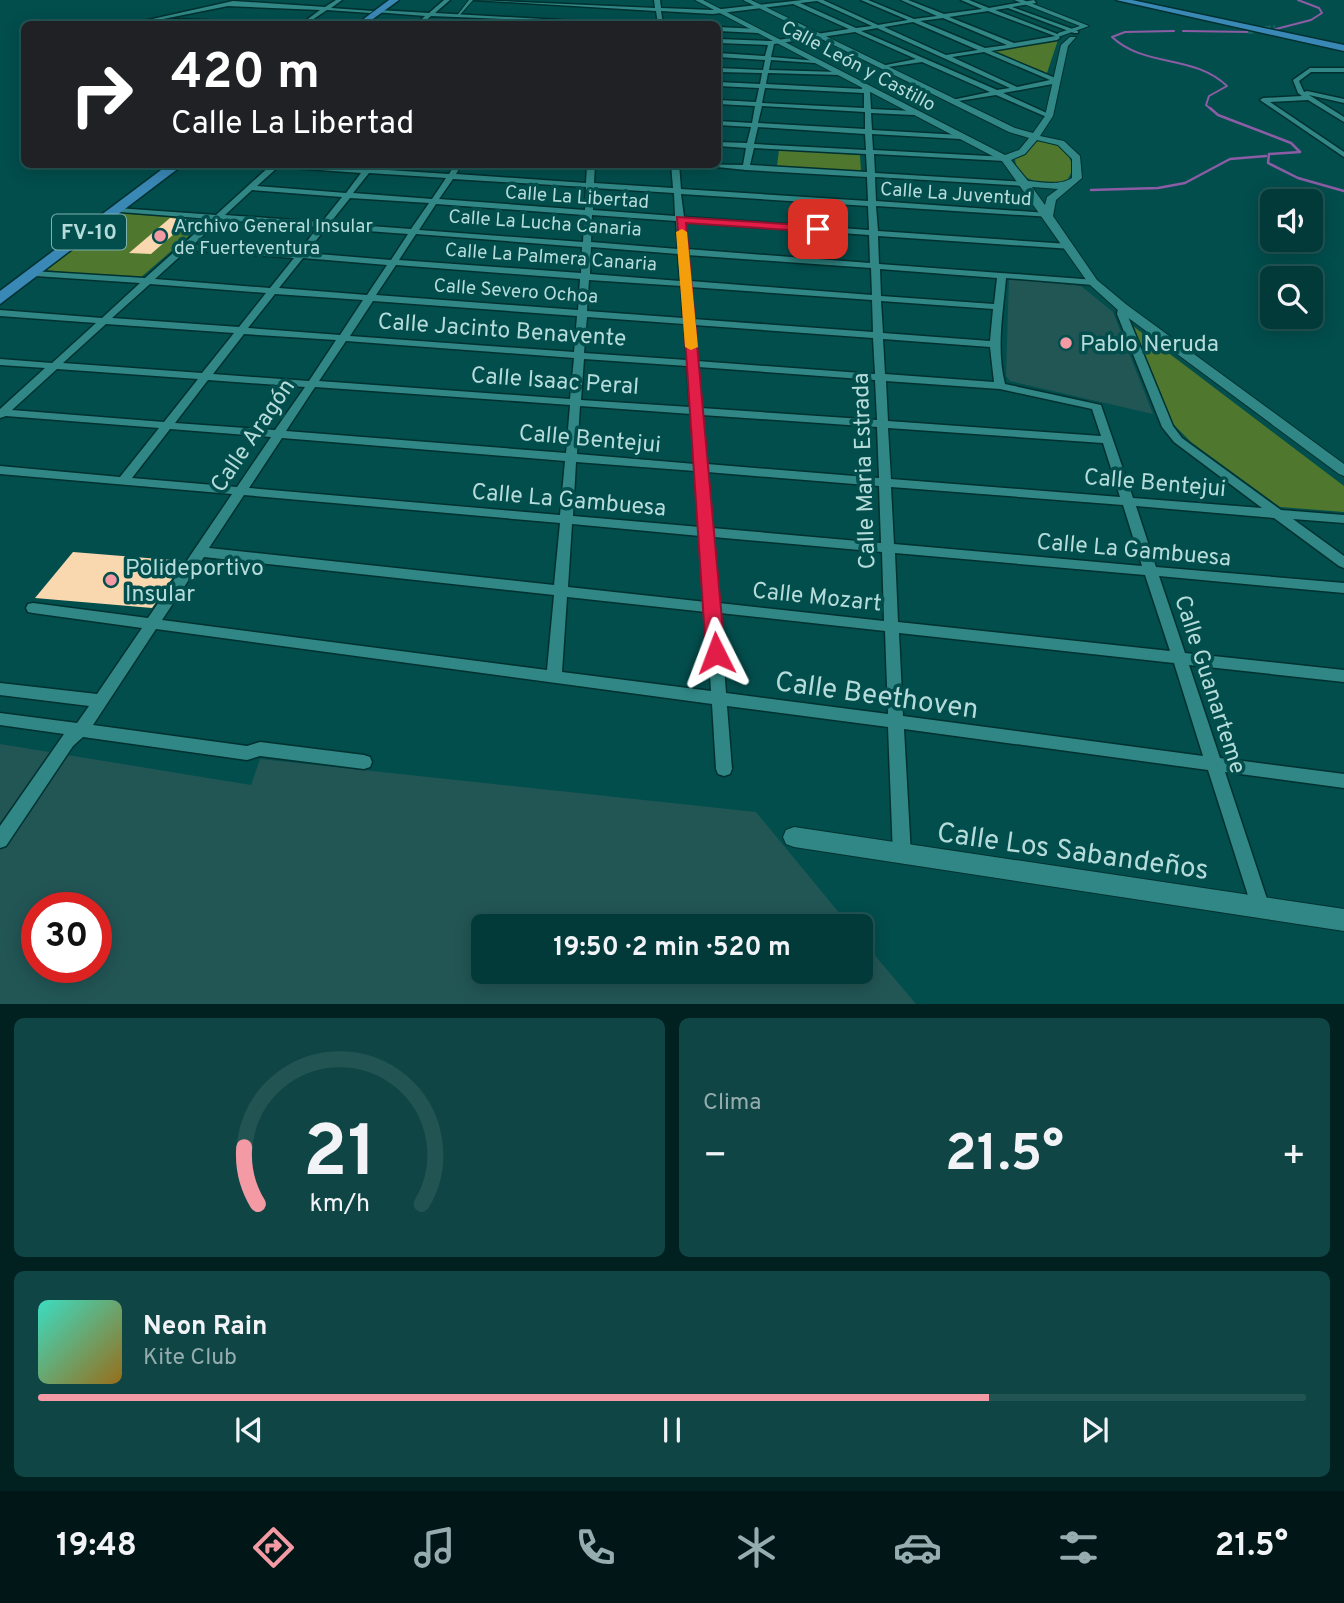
<!DOCTYPE html>
<html lang="es">
<meta charset="utf-8">
<style>
:root{--surface:#023a3a;--page:#104545;--text:#f1f3f6;--muted:#96adaf;--line:#235454;--accent:#f49aa4}
body{margin:0;font-family:Overpass,sans-serif;background:var(--page);color:var(--text);height:100vh;display:flex;flex-direction:column;font-size:26px;white-space:nowrap}
*{box-sizing:border-box;margin:0}
p{font-size:23px;color:var(--muted)}
.icon{flex:none;width:38px;height:38px;fill:none;stroke:currentColor;stroke-width:2;stroke-linecap:round;stroke-linejoin:round}
.map{position:relative;height:1004px;overflow:hidden}
.details{display:flex;flex-direction:column;gap:14px;padding:14px;background:#012020;flex:1}
.details>*{flex:none}
.guide{position:absolute;left:21px;top:21px;width:700px;height:147px;border-radius:10px;box-shadow:0 4px 18px #0003,0 0 0 2px var(--line);background:#202124;color:#fff;overflow:hidden}
.fabs{position:absolute;left:1260px;top:189px;display:grid;gap:14px}
.fabs a{display:grid;place-items:center;width:63px;height:63px;border-radius:10px;background:var(--surface);box-shadow:0 4px 18px #0003,0 0 0 2px var(--line);font-size:35px}
.speed{position:absolute;left:21px;top:892px;display:flex;gap:14px;font-size:35px;font-weight:700;text-align:center}
.speed>*{display:grid;place-content:center;width:91px;height:91px;border-radius:50%;background:var(--surface);box-shadow:0 4px 18px #0003,0 0 0 2px var(--line);line-height:1}
.speed .limit{border:10px solid #d22;background:#fff;color:#111}
.pin{position:absolute;display:grid;place-items:center;width:60px;height:60px;color:#fff;margin:-30px;border-radius:14px;box-shadow:0 4px 10px #0006}
.me{position:absolute;width:77px;margin:-38px;rotate:357deg;stroke-linejoin:round;filter:drop-shadow(0 0 5px #0008)}
.turn{display:flex;align-items:center;gap:24px;height:147px;padding:0 35px;font-size:32px}
.turn .icon{width:91px;height:91px;stroke-width:2.5}
.turn b{display:block;font-size:49px;line-height:60px}
.big{font-size:52px;font-weight:700;line-height:1.1}
.details .card{flex:1;display:flex;flex-direction:column;justify-content:center;gap:10px;min-width:0;padding:0 24px;border-radius:10px;background:var(--page)}
.details .dial{align-items:center;gap:0}
.dial svg{height:182px;overflow:visible;fill:none;stroke:var(--line);stroke-width:7;stroke-linecap:round;text-anchor:middle}
.dial text{fill:var(--text);stroke:none}
.song{display:flex;align-items:center;gap:21px}
.cover{width:84px;height:84px;border-radius:10px;background:linear-gradient(135deg,hsl(170 70% 55%),hsl(40 70% 35%))}
.played{height:7px;border-radius:4px;background:linear-gradient(90deg,var(--accent) 75%,var(--line) 75%)}
.keys{display:flex;justify-content:space-around;direction:ltr}
.heat{display:flex;justify-content:space-between;align-items:center;font-size:38px;direction:ltr}
.details .tiles{flex:1;display:grid;gap:14px;grid-template-columns:1fr 1fr}
.card:last-child{grid-column:span 2}
.trip{position:absolute;left:471px;top:914px;width:402px;height:70px;border-radius:10px;background:var(--surface);box-shadow:0 4px 18px #0003,0 0 0 2px var(--line);font-weight:700;line-height:70px;text-align:center}
.tabs{display:flex;height:112px;justify-content:space-around;align-items:center;background:#011717;color:var(--muted)}
.tabs .icon{width:49px;height:49px}
.tabs .selected{color:var(--accent)}
.tabs b{font-size:32px;color:var(--text)}
.map>svg:first-child{display:block}
</style>
<div class="map">
<svg width="1344" height="1005" viewBox="0 0 1344 1005">
<rect width="100%" height="100%" fill="#024e4d"/>
<g fill="#225655" fill-rule="evenodd">
<polygon points="1009,278 1081,286 1113,312 1153,414 1010,381 1006,376"/>
<path d="M0 744 251 785 260 759 756 812 850 926H483V971H861V939L916 1004H0ZM37 908H96V968H37Z"/>
</g>
<g fill="#4f772d">
<polygon points="1058,40 1046,76 987,51"/>
<path d="M1040 141C1059 143 1069 149 1073 169L1067 181C1048 185 1017 184 1015 159L1026 154 1034 142Z"/>
<polygon points="779,150 860,155 861,171 777,166"/>
<polygon points="120,213 207,220 139,279 45,270"/>
<polygon points="1133,326 1344,486 1344,512 1280,507 1191,442 1173,424"/>
</g>
<g fill="none" stroke-linecap="round" stroke-linejoin="round">
<g stroke="#8c5da5" stroke-width="2">
<polyline points="1276,29 1311,20 1322,13 1319,8 1298,0"/>
<path d="M1174 31 1125 32 1112 37C1145 68 1194 54 1227 86L1209 96 1206 105 1212 110"/>
<polyline points="1183,31 1250,32"/>
</g>
<g stroke="#8c5da5" stroke-width="2.5">
<polyline points="1210,108 1218,115 1291,143 1300,152 1269,154 1268,163 1298,178 1344,191"/>
<polyline points="1091,190 1158,188 1185,183 1230,159 1266,156"/>
</g>
</g>
<g fill="#f9d8af">
<polygon points="170,218 190,220 151,254 129,253"/>
<polygon points="73,552 184,561 152,608 35,598"/>
</g>
<g fill="none" stroke-linecap="round" stroke-linejoin="round">
<polyline stroke="#1d6362" stroke-width="6" stroke-dasharray="6 2.5" stroke-linecap="butt" points="1248,31 1275,28"/>
<g stroke="#003130" stroke-width="2">
<polygon id="pedestrian" points="469,0 473,0 458,17 456,17"/>
</g>
<g stroke="#003130" stroke-width="3">
<g id="minor">
<polygon points="336,0 342,0 331,8 373,11 370,13 327,10 306,24 301,24 320,10 228,6 138,24 130,24 233,1 325,7"/>
<polygon points="444,0 450,0 435,13 631,24 431,16 422,24 417,24 425,16 375,12 378,10 429,13"/>
<path d="M474 0 655 8 654 0H660L661 8 713 10 803 0H823L878 25 908 20 861 0H868L914 19 937 16 901 0H908L944 14 982 9 961 0H969L989 8 1034 0 1036 3 1012 7 1078 31V33H1074L1008 8 995 10 1060 35 1058 36 1060 38 1057 40 991 51 1060 80 1058 83 1003 93 1051 115V117L1049 118 996 95 952 102V100L990 92 922 62 881 68V66L916 59 855 32 774 44 771 57 818 61 815 63 771 60 769 70 839 72 841 75 768 73 766 84 862 89V86H866L870 91 871 109 913 111 916 113 913 115 871 113 872 130 960 135 964 137 960 139 872 134 873 150 1008 157V161H1005L874 154 875 173 1025 182 1029 184 1025 186 875 177 876 201 1048 213 1052 215 1051 217 876 206 878 231 1069 244 1073 247 1072 249 878 236 879 264 1096 280V284L1093 285 1006 278C1003 314 996 348 1005 384L1101 405 1133 498 1262 508 1174 442 1162 427 1117 314 1118 308 1123 305 1128 308 1127 314 1173 426 1182 438 1281 510 1344 515V523L1293 519 1344 556V568L1339 566 1274 518 1136 506 1156 567 1344 583V593L1159 576 1185 653 1344 670V682L1189 665 1220 758 1344 774V788L1225 772 1270 908 1267 914 1261 917 1255 914 1252 908 1208 770 904 729 911 855 908 861 902 863 896 861 893 855 888 727 727 706 732 769 730 774 724 776 718 774 716 769 712 704 156 629 93 725 247 746 260 742 364 755 370 757 372 762 370 767 364 769 260 756 247 760 83 737 73 746 6 846 0 848V826L64 734 0 725V713L77 723 89 706 0 695V683L97 694 142 628 33 613 28 612 26 608 28 604 33 603 148 618 232 494 0 474V466L120 477 159 428 6 416 0 418V409L45 368 0 365V359L52 363 96 323 0 316V310L102 318 140 283 35 276 32 275V271L145 278 211 219 120 212H117V208L216 215 272 164 365 168 369 166 372 169 449 174 455 164H462L456 174 586 183 587 164H595L594 183 673 188 671 164H679L681 189 868 201 867 177 746 170 688 164 743 165 746 148 718 146V142L747 143 751 127 718 125V121L752 123 755 106 718 104V100L756 102 759 88 718 86V82L760 84 762 73 718 72V68L763 70 765 60 718 57V53L765 56 768 45 718 43V39L771 41 849 29 793 4 713 14 661 11 663 24H658L656 11ZM817 1 872 26 856 28 800 3ZM988 11 1055 36H1056L1014 43 949 17ZM943 18 1007 45 985 48 920 21ZM913 22 978 50 946 55 884 27ZM877 28 1010 88 997 90 861 31ZM984 52 1050 80 1017 87 952 57ZM765 88 864 93V108L762 103ZM762 106 865 112V129L758 123ZM758 127 865 134 866 150 754 144ZM754 148 866 154 867 172 750 165ZM278 167 361 173 346 193 257 186ZM369 173 446 178 432 199 353 193ZM453 179 586 187 585 210 439 199ZM594 188 674 193 675 216 593 210ZM252 190 342 197 322 222 225 215ZM681 194 868 206 869 230 684 217ZM350 198 429 203 411 229 330 223ZM436 204 584 215 583 242 419 230ZM592 215 676 221 678 249 591 242ZM220 220 318 227 298 253 193 245ZM684 222 869 235 870 263 687 249ZM326 228 408 234 391 260 306 253ZM416 234 582 247 581 273 399 260ZM591 247 678 254 680 281 590 274ZM187 250 294 258 270 288 155 279ZM687 255 871 268 872 295 690 281ZM303 258 387 265 367 295 279 288ZM396 265 580 279 578 310 376 295ZM880 269 997 278 994 304 881 296ZM589 280 681 286 683 318 587 311ZM150 284 266 293 239 327 112 318ZM690 287 872 300 873 332 693 319ZM275 294 363 300 340 335 248 328ZM373 301 577 316 574 352 350 336ZM881 301 993 309 990 341 883 333ZM587 317 684 324 687 360 584 353ZM106 324 234 333 202 373 63 363ZM694 325 873 338 875 374 697 361ZM244 334 336 340 309 381 213 374ZM883 339 990 347 994 382 885 374ZM346 341 574 358 570 399 319 381ZM584 359 687 366 690 407 581 400ZM698 367 875 380 877 420 701 408ZM57 369 198 379 164 422 12 410ZM208 380 305 387 275 430 175 423ZM886 381 1000 389 1092 409 1101 436 888 421ZM315 387 570 405 566 453 286 431ZM580 406 691 414 695 464 577 454ZM702 415 877 427 879 478 707 464ZM888 428 1103 443 1120 497 891 479ZM170 429 271 437 237 487 132 478ZM282 438 565 461 560 515 249 488ZM576 462 695 471 700 527 573 516ZM707 472 879 486 881 543 712 528ZM891 487 1123 505 1142 566 894 544ZM244 495 560 523 554 585 209 548ZM572 524 700 536 706 602 568 587ZM713 537 882 552 884 621 719 603ZM895 553 1145 575 1170 651 898 622ZM204 557 554 595 547 670 162 620ZM567 597 706 612 711 691 562 672ZM720 613 885 631 888 714 726 693ZM899 633 1174 663 1203 756 903 716Z"/>
<polygon points="174,19 259,22 262,24 172,22"/>
<polygon points="718,27 758,29 761,31 758,33 718,31"/>
<polygon points="1344,68 1344,72 1311,72 1299,81 1304,92 1307,91 1344,99 1344,103 1309,95 1344,117 1344,122 1308,100 1270,102 1344,152 1344,157 1260,100 1263,98 1302,96 1298,93 1293,80 1310,68"/>
</g>
</g>
<g stroke="#003130" stroke-width="2">
<g id="tertiary">
<path d="M695 0H703L1005 155 1019 150 1029 138 1009 132 743 0H751L1015 128 1033 133 1045 116 1061 45 1070 37H1076L1068 46 1053 116 1040 136 1064 141 1080 156 1082 178 1056 200 1053 216 1097 280 1127 305 1344 464V476L1339 474 1119 311 1089 284 1002 161ZM1037 140 1058 145 1072 159V178C1059 186 1043 182 1028 181L1011 160 1025 154ZM1032 187 1058 189 1047 197 1045 205Z"/>
<polygon points="1014,0 1023,0 1089,26 1058,37 1058,33 1080,26"/>
<polygon points="794,827 1344,909 1344,931 794,847 786,844 783,837 786,830"/>
</g>
</g>
<g stroke="#003130" stroke-width="3">
<g id="primary">
<polygon points="389,0 399,0 366,24 357,24"/>
<polygon points="1116,0 1132,0 1344,45 1344,51"/>
<polygon points="169,164 184,164 0,304 0,291"/>
</g>
</g>
<use href="#pedestrian" fill="#308785" fill-rule="evenodd"/>
<use href="#minor" fill="#308785" fill-rule="evenodd"/>
<use href="#tertiary" fill="#308785" fill-rule="evenodd"/>
<use href="#primary" fill="#3a88b6" fill-rule="evenodd"/>
</g>
<polygon fill="#e11d48" stroke="#92132f" stroke-width="2" points="677,217 818,226 823,229 818,232 686,223 725,653 716,660 706,653"/>
<polygon fill="#f59e0b" points="682,229 687,232 698,347 691,350 685,347 676,232"/>
<g fill="#f49aa4" stroke="#024e4d" stroke-width="2.5">
<circle cx="160" cy="236" r="7"/>
<circle cx="1066" cy="343" r="7"/>
<circle cx="111" cy="580" r="7"/>
</g>
<g text-anchor="middle" stroke-width="7" stroke-linejoin="round" paint-order="stroke">
<g font-size="19" fill="#b5dcda" stroke="#024e4d">
<text transform="translate(859 65) rotate(28)" y="7">Calle León y Castillo</text>
<text transform="translate(956 193) rotate(4)" y="7">Calle La Juventud</text>
<text transform="translate(577 196) rotate(4)" y="7">Calle La Libertad</text>
<text transform="translate(545 222) rotate(4)" y="7">Calle La Lucha Canaria</text>
<text transform="translate(551 256) rotate(4)" y="7">Calle La Palmera Canaria</text>
<text transform="translate(516 290) rotate(4)" y="7">Calle Severo Ochoa</text>
</g>
<g font-size="19" fill="#b5dcda" stroke="#024e4d" text-anchor="start">
<text x="174" y="232">Archivo General Insular<tspan x="174" dy="22">de Fuerteventura</tspan></text>
</g>
<rect fill="#024e4d" stroke="#7fb1b0" stroke-width="2" x="52" y="214.5" width="74" height="35" rx="5"/>
<g font-size="21" font-weight="bold" fill="#b5dcda">
<text x="89" y="239">FV-10</text>
</g>
<g font-size="23" fill="#b5dcda" stroke="#024e4d">
<text transform="translate(502 329) rotate(4)" y="8">Calle Jacinto Benavente</text>
<text transform="translate(555 380) rotate(4)" y="8">Calle Isaac Peral</text>
<text transform="translate(252 435) rotate(-56)" y="8">Calle Aragón</text>
<text transform="translate(590 438) rotate(5)" y="8">Calle Bentejui</text>
<text transform="translate(863 471) rotate(-92)" y="8">Calle Maria Estrada</text>
<text transform="translate(1155 482) rotate(5)" y="8">Calle Bentejui</text>
<text transform="translate(569 499) rotate(5)" y="8">Calle La Gambuesa</text>
<text transform="translate(1134 549) rotate(5)" y="8">Calle La Gambuesa</text>
<text transform="translate(817 596) rotate(6)" y="8">Calle Mozart</text>
<text transform="translate(1211 684) rotate(72)" y="8">Calle Guanarteme</text>
</g>
<g font-size="23" fill="#b5dcda" stroke="#024e4d" text-anchor="start">
<text x="1080" y="351">Pablo Neruda</text>
<text x="125" y="575">Polideportivo<tspan x="125" dy="26">Insular</tspan></text>
</g>
<g font-size="28" fill="#b5dcda" stroke="#024e4d">
<text transform="translate(877 694) rotate(8)" y="10">Calle Beethoven</text>
<text transform="translate(1073 850) rotate(8)" y="10">Calle Los Sabandeños</text>
</g>
</g>
</svg>
<div class="fabs">
<a><svg class="icon" aria-label="sound" viewBox="0 0 24 24"><path d="M4 9h4l5-4v14l-5-4H4zM17 9q2 3 0 6"/></svg></a>
<a><svg class="icon" aria-label="search" viewBox="0 0 24 24"><circle cx="10" cy="10" r="6"/><path d="M15 15l6 6"/></svg></a>
</div>
<div class="speed"><div class="limit">30</div></div>
<div class="pin" style="left:818px;top:229px;background:#d93025"><svg class="icon" aria-label="arrive" viewBox="0 0 24 24"><path d="M6 21V4h12l-3 4 3 4H6"/></svg></div>
<svg class="me" style="left:716px;top:653px" viewBox="-20 -20 40 40"><path d="M0-17L14 15 0 8-14 15z" fill="#e11d48" stroke="#fff" stroke-width="4"/></svg>
<div class="trip">19:50 · 2 min · 520 m</div>
<div class="guide">
<div class="turn"><svg class="icon" aria-label="right" viewBox="0 0 24 24"><path d="M7 20v-9h11M14 6l5 5-5 5"/></svg><div><b>420 m</b>Calle La Libertad</div></div>
</div>
</div>
<section class="details">
<div class="tiles">
<div class="card dial"><svg viewBox="0 0 100 80">
<path d="M14 69A42 42 0 1 1 86 69"/>
<path d="M14 69A42 42 0 0 1 8 44" stroke="#f49aa4"/>
<text x="50" y="56" font-size="32" font-weight="700">21</text>
<text x="50" y="72" font-size="11">km/h</text>
</svg></div>
<div class="card"><p>Clima</p>
<div class="heat"><a>−</a><b class="big">21.5°</b><a>+</a></div>
</div>
<div class="card">
<div class="song"><i class="cover"></i><div><b>Neon Rain</b><p>Kite Club</p></div></div>
<div class="played"></div>
<div class="keys"><svg class="icon" aria-label="previous" viewBox="0 0 24 24"><path d="M18 5L8 12l10 7zM5 5v14"/></svg><svg class="icon" aria-label="pause" viewBox="0 0 24 24"><path d="M8 5v14M16 5v14"/></svg><svg class="icon" aria-label="next" viewBox="0 0 24 24"><path d="M6 5l10 7-10 7zM19 5v14"/></svg></div>
</div>
</div>
</section>
<nav class="tabs">
<b>19:48</b>
<svg class="icon selected" aria-label="directions" viewBox="0 0 24 24"><path d="M12 3l9 9-9 9-9-9zM9 14v-3h6M13 9l2 2-2 2"/></svg>
<svg class="icon" aria-label="music" viewBox="0 0 24 24"><path d="M9 18V5l10-2v13"/><circle cx="6" cy="18" r="3"/><circle cx="16" cy="16" r="3"/></svg>
<svg class="icon" aria-label="phone" viewBox="0 0 24 24"><path d="M5 4h4l2 5-3 2q2 4 5 5l2-3 5 2v4C11 20 4 13 5 4z"/></svg>
<svg class="icon" aria-label="climate" viewBox="0 0 24 24"><path d="M12 3v18M4 7l16 10M4 17L20 7"/></svg>
<svg class="icon" aria-label="car" viewBox="0 0 24 24"><path d="M5 17H2v-5l4-1 3-4h7l3 4 3 1v5h-3M9 17h6M6 11h13"/><circle cx="7" cy="17" r="2"/><circle cx="17" cy="17" r="2"/></svg>
<svg class="icon" aria-label="filters" viewBox="0 0 24 24"><path d="M4 7h16M4 17h16"/><circle cx="9" cy="7" r="2"/><circle cx="15" cy="17" r="2"/></svg>
<b>21.5°</b>
</nav>
